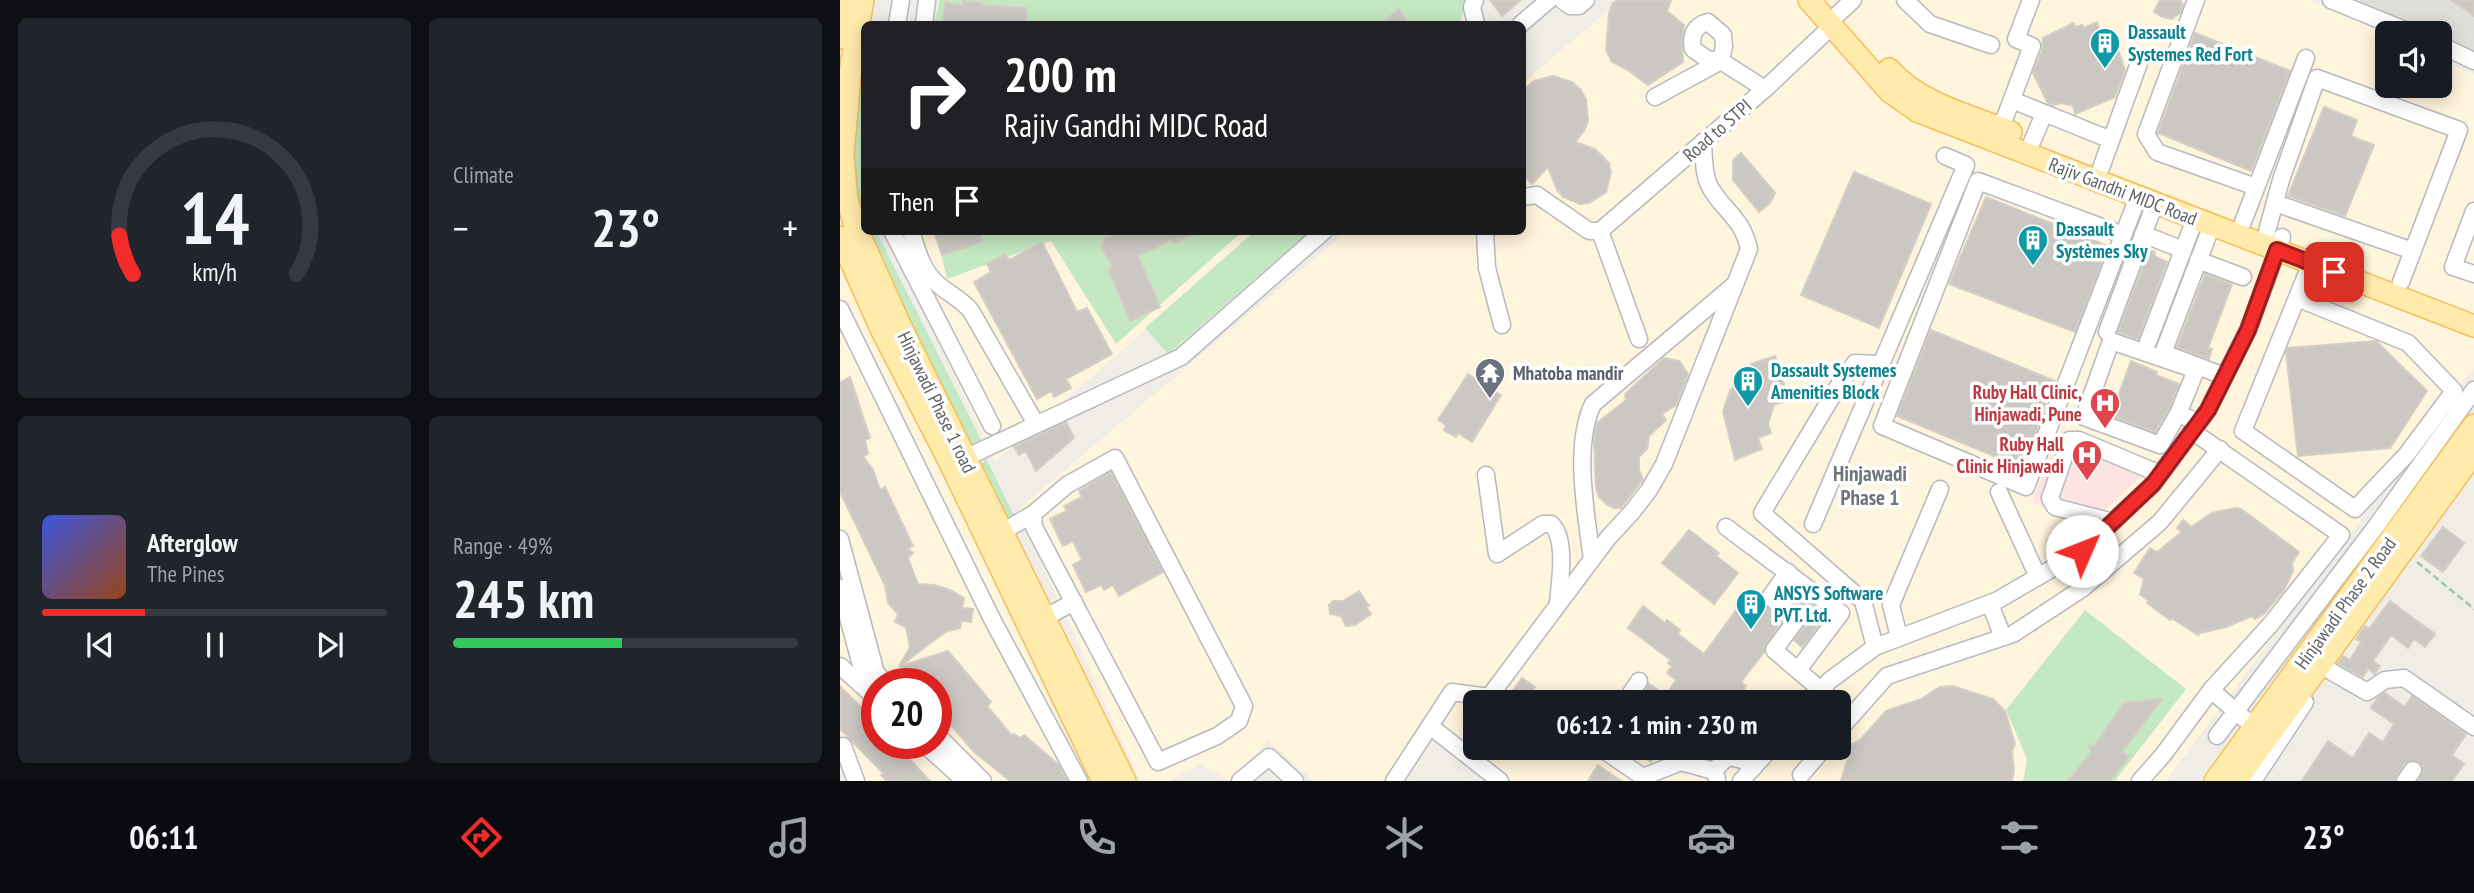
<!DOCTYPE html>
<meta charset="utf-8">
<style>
:root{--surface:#171b24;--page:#20242c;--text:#f1f3f6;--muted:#9ea1a6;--line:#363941;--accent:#f12c2b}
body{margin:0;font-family:"PT Sans Narrow",sans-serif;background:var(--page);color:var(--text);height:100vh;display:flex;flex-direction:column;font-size:26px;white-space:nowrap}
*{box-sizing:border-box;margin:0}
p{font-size:23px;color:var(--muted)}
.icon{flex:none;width:38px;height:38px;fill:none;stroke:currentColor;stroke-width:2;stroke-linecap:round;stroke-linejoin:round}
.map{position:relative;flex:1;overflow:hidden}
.details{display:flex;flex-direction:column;gap:18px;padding:18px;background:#0d0f14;width:840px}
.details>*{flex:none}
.hud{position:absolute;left:21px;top:21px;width:665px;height:214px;border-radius:10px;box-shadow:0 4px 18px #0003;background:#202124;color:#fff;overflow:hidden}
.tools{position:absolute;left:1535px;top:21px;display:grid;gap:14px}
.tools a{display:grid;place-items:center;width:77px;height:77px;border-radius:10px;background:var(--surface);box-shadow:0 4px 18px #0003;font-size:35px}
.speed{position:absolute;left:21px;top:668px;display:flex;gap:14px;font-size:35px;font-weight:700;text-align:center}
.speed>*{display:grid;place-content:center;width:91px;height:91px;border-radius:50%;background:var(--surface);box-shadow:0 4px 18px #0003;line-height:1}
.speed .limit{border:10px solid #d22;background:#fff;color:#111}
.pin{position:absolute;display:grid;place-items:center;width:60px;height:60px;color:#fff;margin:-30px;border-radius:14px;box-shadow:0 4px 10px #0006}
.me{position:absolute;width:77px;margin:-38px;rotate:46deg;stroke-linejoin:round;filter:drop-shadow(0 0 5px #0008)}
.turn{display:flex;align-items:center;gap:24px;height:147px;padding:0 28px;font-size:32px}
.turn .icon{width:91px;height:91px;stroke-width:2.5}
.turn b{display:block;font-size:49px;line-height:60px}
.then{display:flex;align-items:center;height:66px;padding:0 28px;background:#0003;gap:14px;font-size:26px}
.big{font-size:52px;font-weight:800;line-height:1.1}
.details .widget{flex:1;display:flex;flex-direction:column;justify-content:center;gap:10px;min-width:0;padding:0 24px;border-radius:10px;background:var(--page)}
.details .dial{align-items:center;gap:0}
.dial svg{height:182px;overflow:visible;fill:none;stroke:var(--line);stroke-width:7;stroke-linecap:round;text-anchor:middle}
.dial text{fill:var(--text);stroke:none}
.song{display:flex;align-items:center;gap:21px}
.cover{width:84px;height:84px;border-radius:10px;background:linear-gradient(135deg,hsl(230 70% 55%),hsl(20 70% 35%))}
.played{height:7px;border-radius:4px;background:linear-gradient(90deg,var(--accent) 30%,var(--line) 30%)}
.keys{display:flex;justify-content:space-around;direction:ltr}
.heat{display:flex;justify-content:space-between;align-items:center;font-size:38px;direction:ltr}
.charge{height:10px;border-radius:5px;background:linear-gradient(90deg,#34c759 49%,var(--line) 0)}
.details .tiles{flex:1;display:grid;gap:18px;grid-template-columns:repeat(2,1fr)}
.trip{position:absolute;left:623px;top:690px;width:388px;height:70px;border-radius:10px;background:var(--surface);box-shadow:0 4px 18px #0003;font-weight:800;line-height:70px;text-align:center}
.tab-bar{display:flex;height:112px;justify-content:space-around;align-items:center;background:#090b0e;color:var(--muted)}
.tab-bar .icon{width:49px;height:49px}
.tab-bar .active{color:var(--accent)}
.tab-bar b{font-size:32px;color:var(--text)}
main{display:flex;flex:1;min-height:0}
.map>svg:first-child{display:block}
</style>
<main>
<section class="details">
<div class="tiles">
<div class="widget dial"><svg viewBox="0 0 100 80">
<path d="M14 69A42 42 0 1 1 86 69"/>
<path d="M14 69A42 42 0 0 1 8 52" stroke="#f12c2b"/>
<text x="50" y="56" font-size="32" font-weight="700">14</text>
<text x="50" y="72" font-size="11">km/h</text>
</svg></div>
<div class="widget"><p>Climate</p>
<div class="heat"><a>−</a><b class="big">23°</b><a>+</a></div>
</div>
<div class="widget">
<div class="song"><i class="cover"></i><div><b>Afterglow</b><p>The Pines</p></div></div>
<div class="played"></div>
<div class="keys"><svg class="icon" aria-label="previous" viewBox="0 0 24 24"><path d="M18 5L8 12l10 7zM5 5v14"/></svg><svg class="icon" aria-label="pause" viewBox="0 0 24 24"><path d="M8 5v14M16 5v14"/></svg><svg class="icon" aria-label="next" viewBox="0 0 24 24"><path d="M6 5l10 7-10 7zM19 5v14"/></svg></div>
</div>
<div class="widget"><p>Range · 49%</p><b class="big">245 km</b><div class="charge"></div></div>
</div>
</section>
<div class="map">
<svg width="1634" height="781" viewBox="0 0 1634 781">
<rect width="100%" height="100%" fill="#f0ede6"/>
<g fill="#fff4dc" fill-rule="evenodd">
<path d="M780 0H1469L1547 35V86H1600V59L1634 74V368L1326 781H671L587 714 545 781H474L428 741 390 781 360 764 329 781H300L178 510 507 231H682L683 83ZM635 702H999V747H635Z"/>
<polygon points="46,231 418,231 155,462"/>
<path d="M0 254 247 781H15L0 759ZM37 684H96V744H37Z"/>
</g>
<polygon fill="#e1dfda" points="1517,0 1634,0 1634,54 1600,38 1600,33 1589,33"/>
<polygon fill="#fde3e2" points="1222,428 1316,462 1249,526 1192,502"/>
<g fill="#c4e8c1">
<polygon points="100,0 627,0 619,24 94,24"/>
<polygon points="24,40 21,201 24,208 24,229 14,208 12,122"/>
<polygon points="25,231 36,231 141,440 126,447"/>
<polygon points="96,231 403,231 276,344 211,241 107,279"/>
<polygon points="415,231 470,231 328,354 305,328"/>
<polygon points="146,458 176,520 163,528 136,471"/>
<polygon points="1245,610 1346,689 1275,781 1183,781 1187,759 1166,710"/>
</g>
<g fill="#cbc8c3" stroke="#d5cec4" stroke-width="2">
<polygon points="650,0 681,0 662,16"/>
<polygon points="779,0 831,0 827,11 844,25 842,40 843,62 808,85 788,70 772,62 766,50 769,13 773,3"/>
<polygon points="1320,0 1340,0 1343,5 1340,13 1332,19 1322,17 1314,12"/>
<polygon points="1611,0 1634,0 1634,16"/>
<polygon points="123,1 142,3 142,5 187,8 186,24 102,24 105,2 123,5"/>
<polygon points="559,8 569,24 542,24"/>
<polygon points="1257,22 1262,36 1266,34 1269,40 1274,38 1285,70 1275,97 1235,114 1233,106 1222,103 1213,105 1208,103 1193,73 1202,50 1203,38 1234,23 1235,27 1242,25 1244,28"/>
<polygon points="1355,33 1450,71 1411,171 1318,133"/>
<polygon points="713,76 732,82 740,89 746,99 748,121 744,131 735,142 755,149 769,163 771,173 766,192 749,203 740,204 723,197 717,190 708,167 692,184 682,174 682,91 694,81"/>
<polygon points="1484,107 1517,120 1511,136 1534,145 1505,216 1448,196"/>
<polygon points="901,153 935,193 930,203 919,212 893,180 893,160"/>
<polygon points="1014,172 1091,204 1039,328 961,295"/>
<polygon points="1146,197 1268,246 1235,332 1109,284"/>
<polygon points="94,231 139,231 142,242 102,255"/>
<polygon points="282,231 360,231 334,243 331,240 298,256 320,307 290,321 269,271 272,265 261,247 265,238"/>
<polygon points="202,242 237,312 247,308 272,354 226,379 231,388 214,397 211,391 197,399 134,282 151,272 147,264 165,254 169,260"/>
<polygon points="1309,250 1315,252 1314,256 1327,262 1298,339 1278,332"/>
<polygon points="1365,274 1392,284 1368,348 1372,349 1369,359 1337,347"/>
<polygon points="1091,330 1215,381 1188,453 1184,451 1180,467 1057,416"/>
<polygon points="1536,341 1587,391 1550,448 1458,456 1446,352 1448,348"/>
<polygon points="935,356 946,390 940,392 943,402 934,405 928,424 931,433 918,438 922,449 895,460 883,411 890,391 894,386 894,380 913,372 911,364"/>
<polygon points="824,358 839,361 848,374 836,405 822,414 826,420 809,436 807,449 799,457 799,470 803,479 781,508 774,508 766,504 759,497 756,488 754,439 757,423 786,400 785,394"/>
<polygon points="1291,361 1317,372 1316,375 1339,384 1329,409 1315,432 1271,416"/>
<polygon points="628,374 639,381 642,377 654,385 651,389 661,395 632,442 618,433 616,437 604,430 606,425 598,420"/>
<polygon points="10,377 30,438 25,440 28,454 23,456 33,470 40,490 45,487 73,546 68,548 73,553 68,558 78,584 95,585 110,590 124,598 122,608 133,609 131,622 121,621 120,628 105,632 59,667 70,647 66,627 55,622 58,614 48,603 45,585 0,492 0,383"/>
<polygon points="226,422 234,438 196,471 186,451 179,455 174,447"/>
<polygon points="271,472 323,572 279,596 273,585 264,590 261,585 246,592 233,565 242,560 233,541 223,546 210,519 227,511 224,506 242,497 239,491"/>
<polygon points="1395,508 1401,509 1459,552 1452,563 1453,571 1444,590 1424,614 1415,619 1412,616 1386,627 1360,633 1358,635 1331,618 1330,620 1307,603 1309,601 1300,594 1304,579 1294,573 1310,548 1317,552 1342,532 1337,528 1343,520 1351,527 1372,513"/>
<polygon points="1603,527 1624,543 1603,572 1581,556"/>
<polygon points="849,530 879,553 876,556 898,573 874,604 822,563"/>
<polygon points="953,590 986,615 962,647 954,640 966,625 967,616 947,598"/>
<polygon points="519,591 529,606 526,607 531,614 515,625 506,626 501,616 490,614 489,605 493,601 503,601"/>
<polygon points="910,591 943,621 926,644 924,652 901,682 906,686 902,692 915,702 798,702 809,684 826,695 836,680 827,673 832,666 828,663 831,660 788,628 803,606 825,623 827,620 840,630 838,634 864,654"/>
<polygon points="1550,601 1595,634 1585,647 1574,639 1568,648 1551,635 1533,661 1540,666 1535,674 1528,669 1523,677 1498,663 1503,656 1510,660 1521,642 1516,639 1525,626 1529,629"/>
<polygon points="108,651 151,702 147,706 172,736 174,734 180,738 184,735 219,765 227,781 170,781 133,751 96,708 96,684 76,684 61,666"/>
<polygon points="682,678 695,687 684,702 665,702"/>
<polygon points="0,686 37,724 37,744 56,744 90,781 47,781 41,775 43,773 0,729"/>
<polygon points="1112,686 1153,699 1165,711 1175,744 1172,751 1174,770 1172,781 1001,781 1012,744 1020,740 1046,711 1081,699 1100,687"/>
<polygon points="1545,693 1565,707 1572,696 1626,734 1612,755 1624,764 1612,781 1578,781 1583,772 1583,766 1573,760 1564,764 1555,781 1462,781 1488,741 1513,758 1529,733 1543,742 1554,724 1531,708 1538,697"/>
<polygon points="1322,699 1282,752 1289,757 1270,781 1228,781 1251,752 1249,746 1254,746 1284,703"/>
<polygon points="790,747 822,747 811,762"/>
<polygon points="758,765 781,781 748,781"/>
</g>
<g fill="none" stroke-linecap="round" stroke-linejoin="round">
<g stroke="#b6b9bd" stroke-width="19">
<g id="minor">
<polyline points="635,0 632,7 636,24"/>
<polyline points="722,0 730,6 739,6 746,0"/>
<polyline points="1065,0 1090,24 1151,45"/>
<polyline points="1356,0 1306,134 1317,152 1416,187"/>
<polyline points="1491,0 1572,33"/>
<polyline points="998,14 1013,0"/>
<path d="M868 22 883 35 884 46 881 61 867 59 853 49C850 36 854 26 868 22Z"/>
<polyline points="57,24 61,0"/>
<polyline points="84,24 87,0"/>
<polyline points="681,24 709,0"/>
<polyline points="1600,45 1634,61"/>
<polyline points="815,97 881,61 925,89"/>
<polyline points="1172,100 1271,140"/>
<polyline points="1161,128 1192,46 1176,39 1191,0"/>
<polyline points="1192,142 1204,114"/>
<polyline points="1261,168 1299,63"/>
<polyline points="682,197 697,195 749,231 760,231"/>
<polyline points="1435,203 1573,251"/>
<polyline points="1634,211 1613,267 1634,274"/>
<polyline points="1403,222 1466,58"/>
<polyline points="1372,225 1323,353 1384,376"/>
<polyline points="52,231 152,426"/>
<path d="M71 231C78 252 82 272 100 286 111 295 122 300 131 311L196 424"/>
<polyline points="647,231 645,233 647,268 662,325"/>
<polyline points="760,231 925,89 991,27"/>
<polyline points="760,231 799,339"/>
<polyline points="1427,231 1441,180 1477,78 1619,130 1561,282"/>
<polyline points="1303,234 1343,250"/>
<polyline points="1283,235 1138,181 1042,426 1186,487 1298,197"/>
<polyline points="1358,260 1403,277"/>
<polyline points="1457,298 1568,343 1614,391 1567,454 1515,509 1403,431 1471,263"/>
<polyline points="0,309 152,619 239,781"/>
<polyline points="1267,332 1315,203"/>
<polyline points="1308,342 1355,219"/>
<polyline points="1338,414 1356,370 1271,341 1244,417 1320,445 1338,414 1358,422"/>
<polyline points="1352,431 1501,535 1431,624 1371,690 1414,727"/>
<polyline points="125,458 341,357 484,231"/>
<path d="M646 475 657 554 703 524H711C727 538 720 582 718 602"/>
<polyline points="1159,492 1198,577"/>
<polyline points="1273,522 1215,507 1210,498 1230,440 1239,440 1320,474"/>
<polyline points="973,524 1126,165 1105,156"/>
<polyline points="886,527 1001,613 958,670"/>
<polyline points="162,532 193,514 227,485 275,458 404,706 399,721 377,736 318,762 194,527 193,514"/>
<polyline points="0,539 36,673 47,684"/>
<path d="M752 559C746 514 733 445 753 404L894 285"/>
<polyline points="948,572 930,597 957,619 934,650 981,690"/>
<polyline points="0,588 28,691"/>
<polyline points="1150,604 1163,637"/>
<polyline points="204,618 234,602"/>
<polyline points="1059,637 1051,605 1100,489"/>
<polyline points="1035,647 1023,601 922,513 999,385 1015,363 1042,364"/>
<polyline points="0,666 37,699"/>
<polyline points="1487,669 1527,692 1545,680 1564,678 1634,727"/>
<polyline points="785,702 799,681"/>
<polyline points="972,702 989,681 1035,647 1158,600 1242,551 1313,484 1368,410 1408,330 1442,237"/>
<polyline points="590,726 660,781"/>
<polyline points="999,730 1047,676 1173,634 1243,588 1320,522 1380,449"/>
<polyline points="96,734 143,781"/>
<polyline points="1377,736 1537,525 1634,390"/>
<polyline points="84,744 125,781"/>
<polyline points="3,746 16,781"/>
<polyline points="759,747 803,777 841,762 874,771"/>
<polyline points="961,775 985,747"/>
<polyline points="877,779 874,771 887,757 903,760 913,768"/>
<polyline points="400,781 429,757 455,781"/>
<path d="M554 781 612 692 649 697 768 538 792 512 809 490 824 464 909 249C902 217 884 212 870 187 863 175 864 156 863 142"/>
<polyline points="901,781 932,747"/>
<polyline points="1300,781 1323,755 1371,690"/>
<polyline points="1413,781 1465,702"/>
<polyline points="1565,781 1573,770"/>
</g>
</g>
<g stroke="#f7be57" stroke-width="24">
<g id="major">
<polyline points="23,0 11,66 3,155 7,199 15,225 60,325 285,781"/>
<polyline points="969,0 1050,92 1077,111 1634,326"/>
<polyline points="0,38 7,0"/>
<path d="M1049 69C1080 104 1129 115 1171 132"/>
<polyline points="0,237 42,331 110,463 263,781"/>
<polyline points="1375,781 1634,425"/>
<polyline points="1396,781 1634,453"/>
</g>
</g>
<polyline stroke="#9acaa4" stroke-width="2.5" stroke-dasharray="7 3.5" stroke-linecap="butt" points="1577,562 1634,609"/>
<use href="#minor" stroke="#fff" stroke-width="16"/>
<use href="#major" stroke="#ffebac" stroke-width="21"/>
</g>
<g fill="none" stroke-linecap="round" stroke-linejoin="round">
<g stroke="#9d1d1c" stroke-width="18">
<polyline id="route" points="1242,551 1313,484 1368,410 1408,330 1437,250 1494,272"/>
</g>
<use href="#route" stroke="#f12c2b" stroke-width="12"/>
</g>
<defs>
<g id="building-pin" transform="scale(1.575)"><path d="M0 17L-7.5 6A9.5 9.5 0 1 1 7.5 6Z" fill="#0f9aa8" stroke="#fff"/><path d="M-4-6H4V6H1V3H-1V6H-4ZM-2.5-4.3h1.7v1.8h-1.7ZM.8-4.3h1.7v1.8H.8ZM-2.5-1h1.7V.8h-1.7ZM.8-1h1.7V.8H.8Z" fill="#fff"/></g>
<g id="temple-pin" transform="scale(1.575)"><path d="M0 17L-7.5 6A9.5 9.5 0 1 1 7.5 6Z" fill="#6b7280" stroke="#fff"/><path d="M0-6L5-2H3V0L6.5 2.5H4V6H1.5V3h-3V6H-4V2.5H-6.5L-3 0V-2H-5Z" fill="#fff"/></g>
<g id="hospital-pin" transform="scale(1.575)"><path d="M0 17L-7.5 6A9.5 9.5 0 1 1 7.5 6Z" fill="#e0444e" stroke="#fff"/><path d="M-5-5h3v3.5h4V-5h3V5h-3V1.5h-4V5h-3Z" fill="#fff"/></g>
</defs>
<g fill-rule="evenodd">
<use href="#building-pin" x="1265" y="43"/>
<use href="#building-pin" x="1193" y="240"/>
<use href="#temple-pin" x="650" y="373"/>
<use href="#building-pin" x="908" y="381"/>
<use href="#hospital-pin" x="1265" y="403"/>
<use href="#hospital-pin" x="1247" y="455"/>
<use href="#building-pin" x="911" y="604"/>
</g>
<g text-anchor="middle" stroke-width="7" stroke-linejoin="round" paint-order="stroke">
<g font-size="19" font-weight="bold" fill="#0d838f" stroke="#fff" text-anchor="start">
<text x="1288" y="39">Dassault<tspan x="1288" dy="22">Systemes Red Fort</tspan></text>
<text x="1216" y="236">Dassault<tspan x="1216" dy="22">Systèmes Sky</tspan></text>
<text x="931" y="377">Dassault Systemes<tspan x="931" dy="22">Amenities Block</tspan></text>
<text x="934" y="600">ANSYS Software<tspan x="934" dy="22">PVT. Ltd.</tspan></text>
</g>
<g font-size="19" fill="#5d6267" stroke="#fff">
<text transform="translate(877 130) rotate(-41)" y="7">Road to STPI</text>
<text transform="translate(1283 191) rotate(21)" y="7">Rajiv Gandhi MIDC Road</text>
<text transform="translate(97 402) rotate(64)" y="7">Hinjawadi Phase 1 road</text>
<text transform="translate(1505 603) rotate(-54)" y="7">Hinjawadi Phase 2 Road</text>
</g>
<g font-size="19" font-weight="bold" fill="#5b616d" stroke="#fff" text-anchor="start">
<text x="673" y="380">Mhatoba mandir</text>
</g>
<g font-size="19" font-weight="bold" fill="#be3a42" stroke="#fff" text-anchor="end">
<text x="1242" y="399">Ruby Hall Clinic,<tspan x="1242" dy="22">Hinjawadi, Pune</tspan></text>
<text x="1224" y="451">Ruby Hall<tspan x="1224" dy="22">Clinic Hinjawadi</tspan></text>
</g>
<g font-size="21" font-weight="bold" fill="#6e7479" stroke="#fff">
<text x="1030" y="481">Hinjawadi<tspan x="1030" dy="24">Phase 1</tspan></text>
</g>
</g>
</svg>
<div class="tools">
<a><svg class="icon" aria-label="sound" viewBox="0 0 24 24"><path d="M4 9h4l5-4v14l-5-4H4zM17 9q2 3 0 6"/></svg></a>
</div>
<div class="speed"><div class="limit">20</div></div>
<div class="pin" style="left:1494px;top:272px;background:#d93025"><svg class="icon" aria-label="arrive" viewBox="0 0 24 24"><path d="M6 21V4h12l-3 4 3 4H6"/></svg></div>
<svg class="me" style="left:1242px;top:551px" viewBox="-20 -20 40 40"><circle r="19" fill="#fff"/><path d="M0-13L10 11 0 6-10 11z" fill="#f12c2b"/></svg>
<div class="trip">06:12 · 1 min · 230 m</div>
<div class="hud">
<div class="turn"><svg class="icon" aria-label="right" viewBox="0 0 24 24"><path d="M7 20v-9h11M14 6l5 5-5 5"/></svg><div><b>200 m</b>Rajiv Gandhi MIDC Road</div></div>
<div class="then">Then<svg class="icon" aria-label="arrive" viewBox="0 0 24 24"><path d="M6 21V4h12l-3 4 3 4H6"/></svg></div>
</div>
</div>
</main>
<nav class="tab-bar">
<b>06:11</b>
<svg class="icon active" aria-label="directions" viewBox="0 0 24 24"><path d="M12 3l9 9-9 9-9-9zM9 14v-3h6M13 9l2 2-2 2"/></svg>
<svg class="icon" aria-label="music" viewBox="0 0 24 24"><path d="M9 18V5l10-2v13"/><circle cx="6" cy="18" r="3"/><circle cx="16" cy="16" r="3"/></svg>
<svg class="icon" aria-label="phone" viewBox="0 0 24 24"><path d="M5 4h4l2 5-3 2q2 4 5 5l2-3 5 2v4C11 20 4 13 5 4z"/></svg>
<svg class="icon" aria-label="climate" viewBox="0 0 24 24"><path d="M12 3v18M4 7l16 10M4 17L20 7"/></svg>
<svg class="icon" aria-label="car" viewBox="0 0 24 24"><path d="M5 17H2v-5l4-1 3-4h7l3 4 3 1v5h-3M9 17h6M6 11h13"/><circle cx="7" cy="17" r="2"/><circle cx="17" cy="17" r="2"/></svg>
<svg class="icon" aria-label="filters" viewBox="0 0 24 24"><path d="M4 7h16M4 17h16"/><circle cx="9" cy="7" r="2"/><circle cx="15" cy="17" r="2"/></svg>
<b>23°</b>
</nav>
